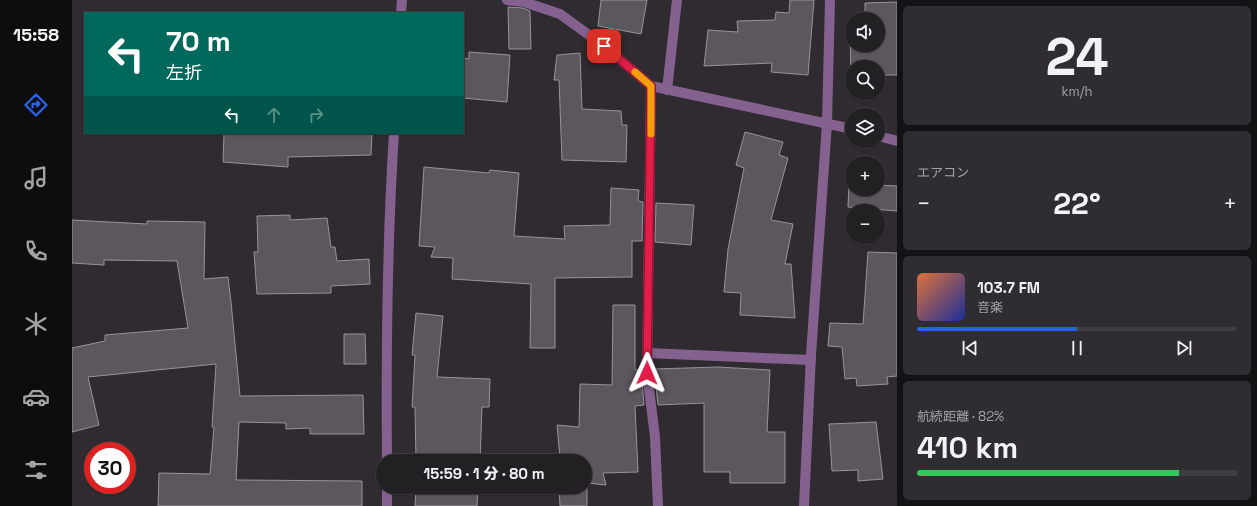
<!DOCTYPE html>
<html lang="ja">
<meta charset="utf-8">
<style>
:root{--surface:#232024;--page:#2f2d31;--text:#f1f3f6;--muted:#a3a3a6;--line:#403e41;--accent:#2563eb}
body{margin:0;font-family:"Space Grotesk","Noto Sans JP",sans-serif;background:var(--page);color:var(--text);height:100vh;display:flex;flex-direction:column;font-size:15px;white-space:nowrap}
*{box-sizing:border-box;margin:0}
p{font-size:13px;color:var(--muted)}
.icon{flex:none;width:22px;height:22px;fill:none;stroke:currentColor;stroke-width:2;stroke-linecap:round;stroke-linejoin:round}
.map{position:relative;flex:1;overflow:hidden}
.side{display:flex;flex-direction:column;gap:6px;padding:6px;background:#131214;width:360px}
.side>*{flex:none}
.banner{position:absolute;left:12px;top:12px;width:380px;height:122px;border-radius:0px;box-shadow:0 1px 3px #0004,0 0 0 1px var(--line);background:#00695c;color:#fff;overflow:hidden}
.fabs{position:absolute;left:773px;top:12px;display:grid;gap:8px}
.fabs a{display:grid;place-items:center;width:40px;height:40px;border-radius:50%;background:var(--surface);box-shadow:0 1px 3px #0004,0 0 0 1px var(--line);font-size:20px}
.speed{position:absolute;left:12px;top:442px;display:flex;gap:8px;font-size:20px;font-weight:700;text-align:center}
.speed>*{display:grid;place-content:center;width:52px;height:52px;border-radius:50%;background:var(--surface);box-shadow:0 1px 3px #0004,0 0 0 1px var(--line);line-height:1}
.speed .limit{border:6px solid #d22;background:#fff;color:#111}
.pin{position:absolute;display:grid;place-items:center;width:34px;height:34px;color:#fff;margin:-17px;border-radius:8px;box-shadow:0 2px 6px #0006}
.me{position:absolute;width:44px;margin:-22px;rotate:1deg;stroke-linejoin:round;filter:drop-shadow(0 0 3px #0008)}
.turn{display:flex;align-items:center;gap:14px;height:84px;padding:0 16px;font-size:18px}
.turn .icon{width:52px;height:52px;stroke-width:2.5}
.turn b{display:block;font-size:28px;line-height:34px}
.lanes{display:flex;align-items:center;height:38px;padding:0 16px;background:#0003;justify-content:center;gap:20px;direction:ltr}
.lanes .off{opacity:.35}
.big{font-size:30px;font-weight:800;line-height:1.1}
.side .tile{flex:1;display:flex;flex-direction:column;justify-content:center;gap:6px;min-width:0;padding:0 14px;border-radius:6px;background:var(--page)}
.side .dial{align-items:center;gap:0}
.dial b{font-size:52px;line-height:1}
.song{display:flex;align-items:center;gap:12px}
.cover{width:48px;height:48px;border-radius:6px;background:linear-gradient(135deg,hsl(20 70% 55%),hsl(230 70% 35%))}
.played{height:4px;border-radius:2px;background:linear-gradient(90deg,var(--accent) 50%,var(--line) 50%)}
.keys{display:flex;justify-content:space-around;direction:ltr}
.heat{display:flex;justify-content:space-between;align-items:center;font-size:22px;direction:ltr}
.charge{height:6px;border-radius:3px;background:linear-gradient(90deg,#34c759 82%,var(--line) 0)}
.trip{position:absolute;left:304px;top:454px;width:216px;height:40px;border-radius:20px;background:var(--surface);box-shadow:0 1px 3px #0004,0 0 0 1px var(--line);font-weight:800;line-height:40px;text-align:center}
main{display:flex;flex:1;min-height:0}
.menu{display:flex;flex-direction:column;width:72px;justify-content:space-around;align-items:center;background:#0e0d0e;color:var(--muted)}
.menu .icon{width:28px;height:28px}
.menu .active{color:var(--accent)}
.menu b{font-size:18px;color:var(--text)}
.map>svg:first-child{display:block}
</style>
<main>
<nav class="menu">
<b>15:58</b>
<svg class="icon active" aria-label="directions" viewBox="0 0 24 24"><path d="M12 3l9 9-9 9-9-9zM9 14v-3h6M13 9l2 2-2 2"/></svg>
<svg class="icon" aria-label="music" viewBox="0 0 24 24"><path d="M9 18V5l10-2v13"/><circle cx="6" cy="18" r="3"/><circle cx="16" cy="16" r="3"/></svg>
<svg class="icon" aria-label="phone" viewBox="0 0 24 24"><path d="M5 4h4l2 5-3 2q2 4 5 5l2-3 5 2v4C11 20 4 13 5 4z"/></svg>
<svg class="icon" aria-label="climate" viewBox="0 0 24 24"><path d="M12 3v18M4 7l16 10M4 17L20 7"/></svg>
<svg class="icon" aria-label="car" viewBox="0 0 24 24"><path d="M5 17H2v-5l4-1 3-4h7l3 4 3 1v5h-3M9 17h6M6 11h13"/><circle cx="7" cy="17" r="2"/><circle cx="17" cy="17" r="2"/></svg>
<svg class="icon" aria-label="filters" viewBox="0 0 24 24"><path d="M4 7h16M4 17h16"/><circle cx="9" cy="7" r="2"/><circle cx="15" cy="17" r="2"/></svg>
</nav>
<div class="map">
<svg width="825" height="506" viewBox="0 0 825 506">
<rect width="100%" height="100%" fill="#2f2b30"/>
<g fill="#5c575e" stroke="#98939a">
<polygon points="529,0 575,0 569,34 526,26"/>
<polygon points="718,0 742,0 736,75 699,72 700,63 632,66 636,30 666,32 665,21 703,20 704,12 717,13"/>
<polygon points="825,2 825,75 806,75 806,67 780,67 780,75 779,75 778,35 780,35 780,45 806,45 806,19 793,19 793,3"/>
<polygon points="436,7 451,8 458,11 459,49 437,49"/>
<polygon points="397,52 438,55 435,102 391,98 391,58 397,59"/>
<polygon points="508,53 510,109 549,111 550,125 555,125 554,162 490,160 487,80 482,80 485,55"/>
<polygon points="673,132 711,142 707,155 716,158 699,220 721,224 713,264 719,264 723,318 668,315 669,293 652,292 656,249 672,168 664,165"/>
<polygon points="152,133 300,133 299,155 216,157 216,167 151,162"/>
<polygon points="352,167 417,173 418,170 447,173 442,236 493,239 492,226 538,225 539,188 567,190 566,201 571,202 570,241 560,241 560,277 483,278 483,348 458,348 459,284 380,279 381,258 359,257 363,247 347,246"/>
<polygon points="777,183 780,183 780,189 806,189 806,185 825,186 825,211 776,207"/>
<polygon points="584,203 622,205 619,245 583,242"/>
<polygon points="218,215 218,220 255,218 259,247 263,247 265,261 297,259 298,284 259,286 259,293 185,294 182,252 186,252 185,216"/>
<polygon points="0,220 75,224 75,221 133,222 132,279 156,277 159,302 168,396 291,395 292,434 238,434 238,428 214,429 214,423 167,422 164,480 290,481 290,506 86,506 87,473 138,474 142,427 140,427 144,364 16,377 27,425 0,432 0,348 33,341 33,335 116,328 105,261 32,260 32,265 0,263"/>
<polygon points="796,252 825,253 825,376 815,377 816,384 785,386 784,378 773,379 770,347 756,346 758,323 791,324"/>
<polygon points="541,305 563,305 563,370 569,369 572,405 563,406 566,472 531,473 534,485 515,483 515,506 488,506 487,487 513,487 513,461 486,461 486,458 488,458 485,425 507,427 508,384 540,385"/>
<polygon points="344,313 371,316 365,377 418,379 417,407 410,407 408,461 344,461 343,407 340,407 343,355 340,355"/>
<polygon points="272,334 293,334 294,364 272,364"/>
<polygon points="646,367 698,370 695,432 713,432 713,483 658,483 658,472 632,472 632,403 586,405 582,369"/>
<polygon points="804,422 811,479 786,481 786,470 760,471 757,424"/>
<polygon points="344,487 406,487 405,506 343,506"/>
</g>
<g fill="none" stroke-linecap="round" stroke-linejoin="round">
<g stroke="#856190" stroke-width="10">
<polyline points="435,0 452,2 488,14 532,46 579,86 780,129"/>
<polyline points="329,13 330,0"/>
<polyline points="579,86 575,373 583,437 586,506"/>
<polyline points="595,90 605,0"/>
<polyline points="806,136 825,141"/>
<polyline points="575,353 739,360"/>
<path d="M315 461C314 352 315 242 322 133"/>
<polyline points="315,487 315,506"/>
<polyline points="732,506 739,355 755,123 758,0"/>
</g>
</g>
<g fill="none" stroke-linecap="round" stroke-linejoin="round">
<g stroke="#92132f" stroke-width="10">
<polyline id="route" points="532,46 579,86 575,373"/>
</g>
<use href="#route" stroke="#e11d48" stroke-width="7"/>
<polyline stroke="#f59e0b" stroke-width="7" points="563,72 579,86 579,134"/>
</g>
</svg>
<div class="fabs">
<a><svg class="icon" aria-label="sound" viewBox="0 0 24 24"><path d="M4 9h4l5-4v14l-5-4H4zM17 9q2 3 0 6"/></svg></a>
<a><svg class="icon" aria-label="search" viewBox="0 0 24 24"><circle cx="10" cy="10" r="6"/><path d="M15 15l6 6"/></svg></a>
<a><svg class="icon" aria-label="layers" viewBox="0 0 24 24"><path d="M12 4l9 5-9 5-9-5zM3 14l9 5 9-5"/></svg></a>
<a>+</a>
<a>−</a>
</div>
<div class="speed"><div class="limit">30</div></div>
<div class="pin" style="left:532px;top:46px;background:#d93025"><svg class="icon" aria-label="arrive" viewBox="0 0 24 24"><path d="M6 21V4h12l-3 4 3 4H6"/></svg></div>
<svg class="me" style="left:575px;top:373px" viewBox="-20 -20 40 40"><path d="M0-17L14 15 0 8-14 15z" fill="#e11d48" stroke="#fff" stroke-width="4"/></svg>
<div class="trip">15:59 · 1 分 · 80 m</div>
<div class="banner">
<div class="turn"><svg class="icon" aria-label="left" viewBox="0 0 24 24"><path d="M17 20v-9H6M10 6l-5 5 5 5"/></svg><div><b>70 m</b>左折</div></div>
<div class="lanes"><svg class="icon" aria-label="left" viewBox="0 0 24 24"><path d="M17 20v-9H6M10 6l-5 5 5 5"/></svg><svg class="icon off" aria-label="ahead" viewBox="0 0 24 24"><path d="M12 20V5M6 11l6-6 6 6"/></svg><svg class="icon off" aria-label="right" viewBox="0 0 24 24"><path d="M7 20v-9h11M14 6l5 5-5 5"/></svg></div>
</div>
</div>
<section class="side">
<div class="tile dial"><b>24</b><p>km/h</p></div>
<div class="tile"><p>エアコン</p>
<div class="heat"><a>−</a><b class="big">22°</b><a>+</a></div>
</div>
<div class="tile">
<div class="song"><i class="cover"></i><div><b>103.7 FM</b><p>音楽</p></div></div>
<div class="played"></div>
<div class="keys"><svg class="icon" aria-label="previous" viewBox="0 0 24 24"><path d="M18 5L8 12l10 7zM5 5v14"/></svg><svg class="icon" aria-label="pause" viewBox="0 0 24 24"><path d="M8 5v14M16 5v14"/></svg><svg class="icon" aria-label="next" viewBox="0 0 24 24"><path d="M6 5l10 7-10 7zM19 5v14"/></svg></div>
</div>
<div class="tile"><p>航続距離 · 82%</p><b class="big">410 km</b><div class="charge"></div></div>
</section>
</main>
